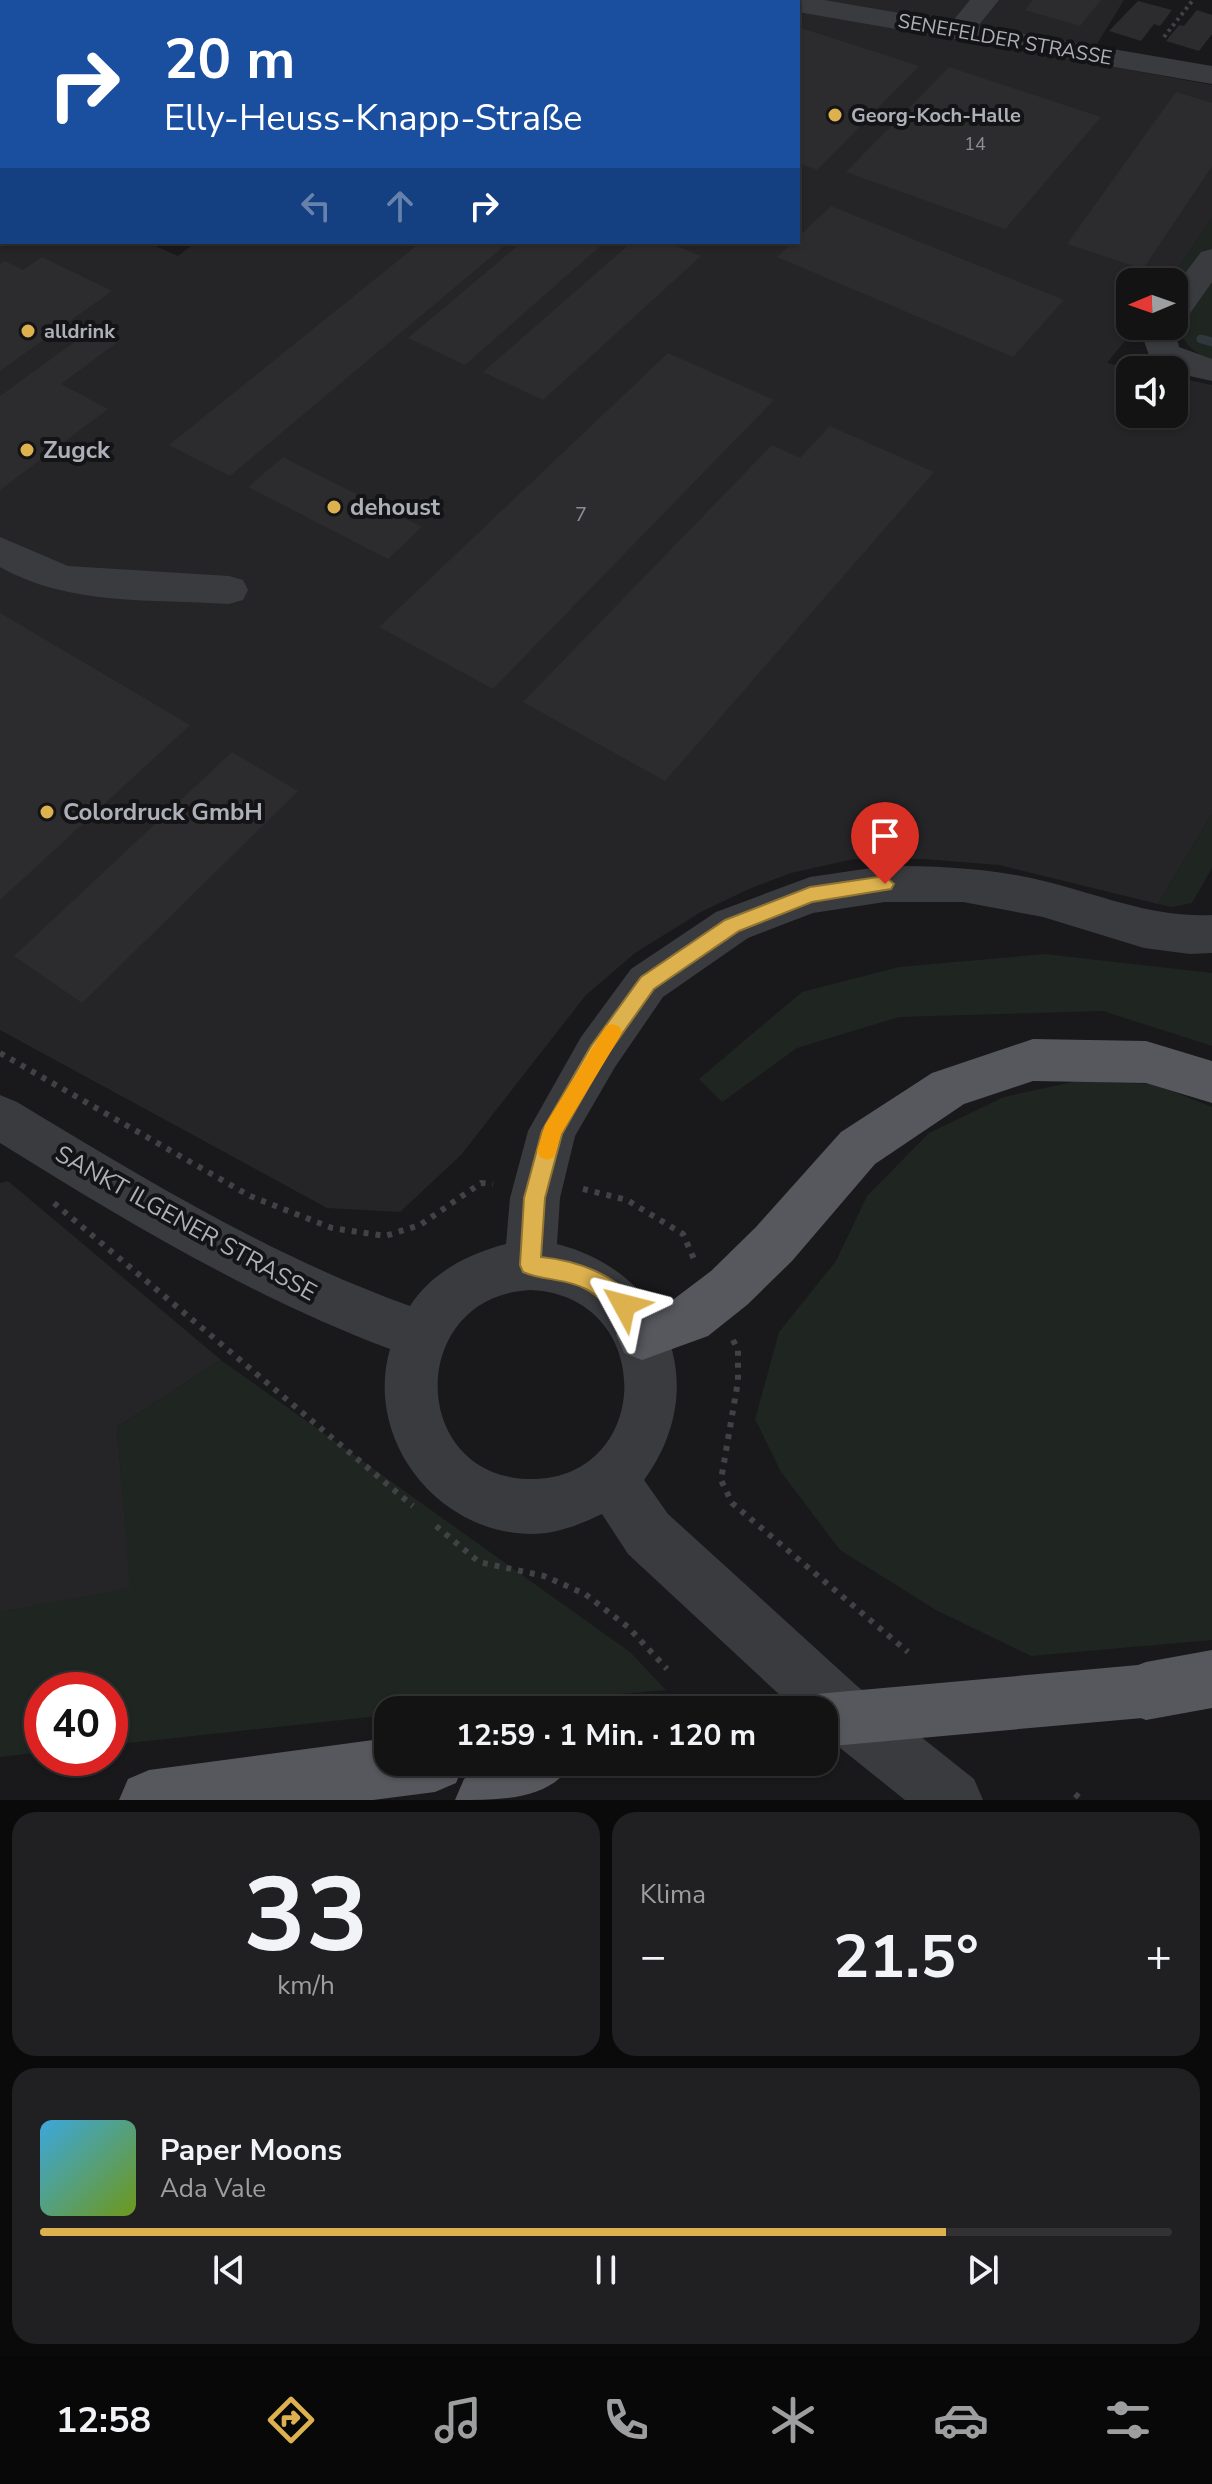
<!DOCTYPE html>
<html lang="de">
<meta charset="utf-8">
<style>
:root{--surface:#131314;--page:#202022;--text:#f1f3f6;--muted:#9d9ea0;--line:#323234;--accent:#ddb24e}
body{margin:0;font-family:"Nunito Sans",sans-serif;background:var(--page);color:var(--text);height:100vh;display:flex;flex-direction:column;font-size:30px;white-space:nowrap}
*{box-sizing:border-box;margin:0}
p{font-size:26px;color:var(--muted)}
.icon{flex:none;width:44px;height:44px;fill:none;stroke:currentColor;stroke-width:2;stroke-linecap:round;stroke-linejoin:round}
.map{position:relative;height:1800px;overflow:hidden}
.panel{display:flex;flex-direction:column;gap:12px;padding:12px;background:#0a0a0b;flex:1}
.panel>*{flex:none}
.top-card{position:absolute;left:0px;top:0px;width:800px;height:244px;box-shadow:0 2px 6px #0004,0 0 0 2px var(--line);background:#1a4fa0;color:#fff;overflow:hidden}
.needle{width:52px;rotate:268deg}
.fabs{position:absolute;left:1116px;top:268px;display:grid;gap:16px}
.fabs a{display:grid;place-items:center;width:72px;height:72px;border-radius:16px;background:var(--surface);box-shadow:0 2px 6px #0004,0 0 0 2px var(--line);font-size:40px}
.speed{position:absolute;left:24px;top:1672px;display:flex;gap:16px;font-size:40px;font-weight:700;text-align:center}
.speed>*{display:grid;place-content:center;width:104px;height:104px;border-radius:50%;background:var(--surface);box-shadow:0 2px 6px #0004,0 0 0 2px var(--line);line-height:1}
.speed .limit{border:12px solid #d22;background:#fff;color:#111}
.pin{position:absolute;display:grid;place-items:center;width:68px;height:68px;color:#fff;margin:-82px -34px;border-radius:50% 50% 50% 0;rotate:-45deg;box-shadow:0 0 8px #0007}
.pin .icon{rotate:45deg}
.me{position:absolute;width:88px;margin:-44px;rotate:308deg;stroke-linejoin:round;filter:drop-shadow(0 0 6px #0008)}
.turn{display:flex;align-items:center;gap:28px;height:168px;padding:0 32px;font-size:36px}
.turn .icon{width:104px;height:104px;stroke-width:2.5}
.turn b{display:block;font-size:56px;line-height:68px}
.lanes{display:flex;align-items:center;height:76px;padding:0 32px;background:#0003;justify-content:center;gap:40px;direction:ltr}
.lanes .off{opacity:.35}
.big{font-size:60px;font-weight:700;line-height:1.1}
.panel .widget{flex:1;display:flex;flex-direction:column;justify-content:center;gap:12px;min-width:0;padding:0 28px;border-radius:24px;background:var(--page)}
.panel .dial{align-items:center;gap:0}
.dial b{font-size:104px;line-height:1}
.song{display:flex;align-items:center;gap:24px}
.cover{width:96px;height:96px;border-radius:12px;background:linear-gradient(135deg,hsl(200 70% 55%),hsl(80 70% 35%))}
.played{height:8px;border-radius:4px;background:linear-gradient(90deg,var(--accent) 80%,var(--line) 80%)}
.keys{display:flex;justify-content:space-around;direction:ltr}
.heat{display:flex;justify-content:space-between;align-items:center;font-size:44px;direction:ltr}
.panel .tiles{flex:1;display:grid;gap:12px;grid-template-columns:1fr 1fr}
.widget:last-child{grid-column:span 2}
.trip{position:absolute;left:374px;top:1696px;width:464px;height:80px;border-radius:24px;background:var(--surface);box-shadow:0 2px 6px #0004,0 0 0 2px var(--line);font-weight:700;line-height:80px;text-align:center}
.dock{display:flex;height:128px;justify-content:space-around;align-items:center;background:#080808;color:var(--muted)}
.dock .icon{width:56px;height:56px}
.dock .current{color:var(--accent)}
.dock b{font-size:36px;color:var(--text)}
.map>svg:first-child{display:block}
</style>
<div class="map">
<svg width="1212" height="1800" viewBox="0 0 1212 1800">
<rect width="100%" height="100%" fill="#19191b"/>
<g fill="#252528">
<polygon points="823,0 1124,0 1086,62 1212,85 1212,218 1169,282 1130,282 1130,326 1137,326 1107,363 1139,370 1130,370 1130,414 1174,414 1174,377 1212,385 1212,814 1158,904 999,865 924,859 854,859 791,873 749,889 701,912 635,953 586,995 461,1155 400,1212 327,1208 0,1030 0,176 2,242 146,242 178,256 196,242 798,242 798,11"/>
<polygon points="8,1181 221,1360 117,1427 131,1589 0,1612 0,1183"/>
</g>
<g fill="#1f2520">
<path d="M1212 218V360C1194 354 1174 338 1183 318L1174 316V282H1169Z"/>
<polygon points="1212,814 1212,868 1192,903 1172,907 1158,904"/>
<polygon points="1045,954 1212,973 1212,1046 1103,1011 899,1017 797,1048 722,1102 699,1079 802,992 899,967"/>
<polygon points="1077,1081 1154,1084 1212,1107 1212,1640 1031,1656 936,1610 840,1550 781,1472 755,1419 779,1332 836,1261 867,1196 929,1133 1004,1097"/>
<polygon points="221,1360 630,1652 666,1690 442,1710 388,1710 388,1715 110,1745 110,1690 42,1690 42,1752 0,1757 0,1612 130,1588 117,1427"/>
</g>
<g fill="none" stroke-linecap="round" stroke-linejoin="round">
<polyline stroke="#30373d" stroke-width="9" points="1201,339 1212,342"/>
</g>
<g fill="#2c2c2f">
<polygon points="1033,0 1101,0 1080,26 1025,10"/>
<polygon points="1138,1 1172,10 1160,26 1154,24 1141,41 1109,31"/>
<polygon points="1197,10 1212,15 1212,34 1199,51 1166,41 1179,25 1184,26"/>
<polygon points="798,27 919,66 817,170 798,163"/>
<polygon points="949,67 1101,117 1005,229 846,172"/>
<polygon points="1176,92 1212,103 1212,166 1143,269 1067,244"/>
<polygon points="831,206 1064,300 1013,357 777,257 793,242 798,242 798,237"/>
<polygon points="421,242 509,242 230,476 169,445"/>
<polygon points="522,242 605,242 465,365 408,338"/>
<polygon points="632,242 667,242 701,256 543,400 483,372"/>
<polygon points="42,257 112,291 0,371 0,264 5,261 23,270"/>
<polygon points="94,328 119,341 61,384 108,409 0,490 0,396"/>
<polygon points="668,353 774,400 493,689 379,627"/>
<polygon points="830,426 934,472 665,781 523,702 772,445 800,458"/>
<polygon points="283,457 422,527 388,559 248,487"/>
<polygon points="0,613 190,725 0,900"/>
<polygon points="232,752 298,791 82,1003 14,956"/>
</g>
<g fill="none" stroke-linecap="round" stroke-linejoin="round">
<polyline stroke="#404246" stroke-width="4" stroke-dasharray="3 4" stroke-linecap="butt" points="1164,37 1193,0"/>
<g stroke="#404246" stroke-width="6" stroke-dasharray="5 7" stroke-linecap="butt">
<polyline points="0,1053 250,1196 332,1228 385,1236 420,1225 481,1183 493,1184"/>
<polyline points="583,1189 627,1200 683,1234 694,1259"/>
<polyline points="54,1203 413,1506"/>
<polyline points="733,1340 738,1350 738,1381 721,1480 732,1503 908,1652"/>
<polyline points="436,1526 479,1562 544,1576 585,1594 628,1627 667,1669"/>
<polyline points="1075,1794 1082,1800"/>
</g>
<g fill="#3a3b3f" fill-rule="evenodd">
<polygon points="492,0 521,0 491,2"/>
<polygon points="787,0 824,0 952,22 970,0 999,0 978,26 1212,66 1212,84 798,12 798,2 785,2"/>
<polygon points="1212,249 1212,282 1186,319 1179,321 1182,326 1176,335 1179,347 1212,359 1212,381 1176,373 1151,361 1142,335 1148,326 1174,326 1174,288 1201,252"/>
<path d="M0 537 68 566 229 576 243 580 248 590 243 600 229 604C152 599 68 606 0 567Z"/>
<path d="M885 866C939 866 991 868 1044 881 1101 895 1153 918 1212 915V953L1190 954 1144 948 1043 917 963 902H885L813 913 748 938 663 997 615 1067 575 1136 560 1198 557 1244C668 1272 713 1386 644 1480L668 1514 857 1686 974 1779 983 1800H905L824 1735V1710H796L628 1554 602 1514C579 1525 556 1534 531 1534 437 1533 364 1439 390 1349 252 1297 125 1221 0 1143V1095L17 1102C143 1178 270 1256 410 1306 432 1272 468 1254 506 1244L510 1198 528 1131 581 1037 631 969 716 912 810 877ZM531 1290C657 1296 654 1479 531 1479 408 1479 405 1296 531 1290Z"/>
</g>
<g fill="#57585e" fill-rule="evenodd">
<polygon points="1033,1039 1146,1041 1212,1061 1212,1103 1146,1083 1033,1081 964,1104 875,1164 792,1261 747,1305 708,1336 642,1360 624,1353 616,1335 624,1317 674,1299 711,1271 756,1227 841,1132 932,1073"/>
<polygon points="1212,1650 1212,1708 1146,1720 1125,1712 1117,1691 1125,1670 1146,1662"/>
<polygon points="388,1738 388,1762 465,1762 456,1783 435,1792 373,1800 119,1800 128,1779 149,1770"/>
<path d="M490 1762H573C551 1800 503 1800 455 1800L464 1779Z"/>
</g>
<polyline stroke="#57585e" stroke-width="53" points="824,1720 1146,1691"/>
</g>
<path fill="#ddb24e" stroke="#907433" stroke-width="2" d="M885 876 894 884 891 889 812 902 739 931 654 989 605 1058 562 1134 545 1198 541 1257C572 1260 621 1274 634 1305L631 1313 624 1316C609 1310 600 1296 586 1289 566 1278 543 1281 523 1272L520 1265 524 1198 542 1131 591 1046 641 977 725 920 810 887Z"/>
<polygon fill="#f59e0b" points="612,1024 619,1026 622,1032 619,1038 561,1134 554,1157 547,1160 540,1157 537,1151 545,1125 606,1026"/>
<g fill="#ddb24e" stroke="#141416" stroke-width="3">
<circle cx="835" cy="115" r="8"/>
<circle cx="28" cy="331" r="8"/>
<circle cx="27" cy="450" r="8"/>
<circle cx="334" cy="507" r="8"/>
<circle cx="47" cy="812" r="8"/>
</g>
<g text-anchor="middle" stroke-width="8" stroke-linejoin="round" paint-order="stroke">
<g font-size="18" fill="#8c8e96">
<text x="975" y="150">14</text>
</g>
<g font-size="20" fill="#adb0b9" stroke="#141416">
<text transform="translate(1005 39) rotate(10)" y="7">SENEFELDER STRASSE</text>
</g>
<g font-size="20" font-weight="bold" fill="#adb0b9" stroke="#141416" text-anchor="start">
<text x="851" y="122">Georg-Koch-Halle</text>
<text x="44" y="338">alldrink</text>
</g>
<g font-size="20" fill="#8c8e96">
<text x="581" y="521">7</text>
</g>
<g font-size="24" font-weight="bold" fill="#adb0b9" stroke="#141416" text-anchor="start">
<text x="43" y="458">Zugck</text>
<text x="350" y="515">dehoust</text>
<text x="63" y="820">Colordruck GmbH</text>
</g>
<g font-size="24" fill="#adb0b9" stroke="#141416">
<text transform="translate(186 1223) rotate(29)" y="8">SANKT ILGENER STRASSE</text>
</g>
</g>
</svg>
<div class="fabs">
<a><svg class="needle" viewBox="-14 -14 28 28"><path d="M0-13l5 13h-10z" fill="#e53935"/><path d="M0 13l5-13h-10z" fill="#9d9ea0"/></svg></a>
<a><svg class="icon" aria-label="sound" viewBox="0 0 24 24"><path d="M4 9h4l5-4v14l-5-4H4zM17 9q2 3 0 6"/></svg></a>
</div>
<div class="speed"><div class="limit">40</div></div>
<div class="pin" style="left:885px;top:884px;background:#d93025"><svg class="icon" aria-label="arrive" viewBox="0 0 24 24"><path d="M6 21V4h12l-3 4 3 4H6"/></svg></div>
<svg class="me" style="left:624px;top:1305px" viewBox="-20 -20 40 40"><path d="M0-17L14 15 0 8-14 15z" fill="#ddb24e" stroke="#fff" stroke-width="4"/></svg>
<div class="trip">12:59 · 1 Min. · 120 m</div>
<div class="top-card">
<div class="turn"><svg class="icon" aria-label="right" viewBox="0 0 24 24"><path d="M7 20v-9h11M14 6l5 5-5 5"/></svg><div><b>20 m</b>Elly-Heuss-Knapp-Straße</div></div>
<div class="lanes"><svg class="icon off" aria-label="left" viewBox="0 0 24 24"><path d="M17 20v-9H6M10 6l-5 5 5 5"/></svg><svg class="icon off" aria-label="ahead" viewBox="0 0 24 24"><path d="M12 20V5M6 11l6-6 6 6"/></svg><svg class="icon" aria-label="right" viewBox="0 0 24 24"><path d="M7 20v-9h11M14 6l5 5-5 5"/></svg></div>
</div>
</div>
<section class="panel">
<div class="tiles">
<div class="widget dial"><b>33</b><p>km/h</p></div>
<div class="widget"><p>Klima</p>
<div class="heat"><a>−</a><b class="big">21.5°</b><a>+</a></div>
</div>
<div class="widget">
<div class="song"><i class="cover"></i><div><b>Paper Moons</b><p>Ada Vale</p></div></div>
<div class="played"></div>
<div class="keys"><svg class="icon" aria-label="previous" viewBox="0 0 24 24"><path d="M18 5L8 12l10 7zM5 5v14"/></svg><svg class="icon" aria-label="pause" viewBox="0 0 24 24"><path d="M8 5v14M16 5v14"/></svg><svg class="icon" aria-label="next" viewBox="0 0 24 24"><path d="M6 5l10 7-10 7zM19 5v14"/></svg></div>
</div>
</div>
</section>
<nav class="dock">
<b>12:58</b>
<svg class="icon current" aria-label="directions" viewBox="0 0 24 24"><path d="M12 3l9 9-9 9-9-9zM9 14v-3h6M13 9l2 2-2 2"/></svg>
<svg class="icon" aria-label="music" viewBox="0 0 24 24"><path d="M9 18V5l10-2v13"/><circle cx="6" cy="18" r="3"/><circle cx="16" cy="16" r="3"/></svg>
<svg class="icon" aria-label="phone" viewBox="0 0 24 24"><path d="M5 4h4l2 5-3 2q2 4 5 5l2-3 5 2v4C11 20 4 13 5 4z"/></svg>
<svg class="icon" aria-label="climate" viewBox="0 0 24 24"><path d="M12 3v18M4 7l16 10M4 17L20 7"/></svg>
<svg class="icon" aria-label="car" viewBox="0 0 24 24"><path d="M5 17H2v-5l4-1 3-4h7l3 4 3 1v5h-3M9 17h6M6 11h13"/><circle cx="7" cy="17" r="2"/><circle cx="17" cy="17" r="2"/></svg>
<svg class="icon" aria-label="filters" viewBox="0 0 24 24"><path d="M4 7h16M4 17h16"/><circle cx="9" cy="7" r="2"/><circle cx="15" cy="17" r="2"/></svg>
</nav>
